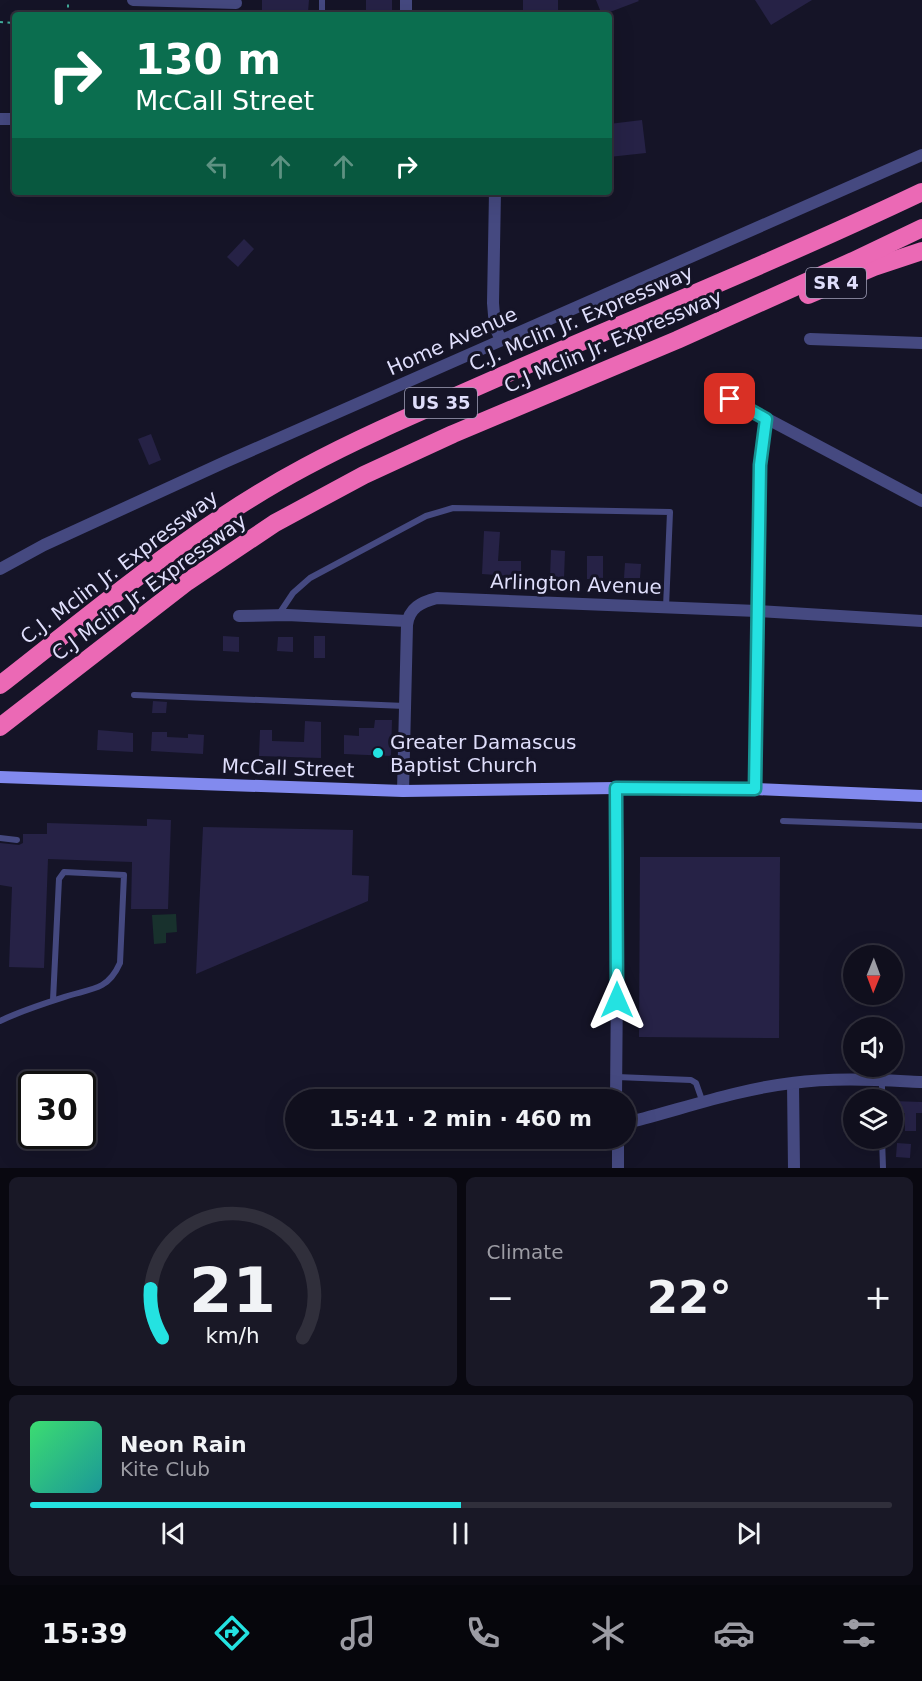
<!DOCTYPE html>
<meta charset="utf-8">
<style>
:root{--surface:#100f1d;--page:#191826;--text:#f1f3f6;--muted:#9c9ca4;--line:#302f3b;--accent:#24e2e1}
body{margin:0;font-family:"DejaVu Sans",sans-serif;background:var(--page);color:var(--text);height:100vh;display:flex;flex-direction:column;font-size:22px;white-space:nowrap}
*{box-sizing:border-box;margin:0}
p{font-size:20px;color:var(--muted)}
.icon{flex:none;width:33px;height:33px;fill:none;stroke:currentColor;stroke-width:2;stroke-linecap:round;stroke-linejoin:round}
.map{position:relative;height:1168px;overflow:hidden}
.details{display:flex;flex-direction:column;gap:9px;padding:9px;background:#090810;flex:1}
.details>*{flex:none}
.banner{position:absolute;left:12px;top:12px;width:600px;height:183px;border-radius:6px;box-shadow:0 6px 24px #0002,0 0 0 2px var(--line);background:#0b6e4f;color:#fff;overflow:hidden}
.needle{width:39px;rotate:181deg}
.buttons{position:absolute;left:843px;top:945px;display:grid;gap:12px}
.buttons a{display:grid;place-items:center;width:60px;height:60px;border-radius:50%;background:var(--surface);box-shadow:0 6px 24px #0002,0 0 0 2px var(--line);font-size:30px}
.speed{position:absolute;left:18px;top:1071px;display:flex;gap:12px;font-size:30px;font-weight:700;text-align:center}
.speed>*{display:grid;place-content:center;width:78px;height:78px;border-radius:50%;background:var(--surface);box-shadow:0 6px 24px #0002,0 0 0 2px var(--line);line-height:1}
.speed .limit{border:3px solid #111;border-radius:9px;background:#fff;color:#111}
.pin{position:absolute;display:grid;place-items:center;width:51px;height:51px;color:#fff;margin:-26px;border-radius:12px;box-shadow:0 3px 9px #0006}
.me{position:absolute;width:66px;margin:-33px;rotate:0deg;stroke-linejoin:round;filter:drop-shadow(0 0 4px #0008)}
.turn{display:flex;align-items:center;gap:21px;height:126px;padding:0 24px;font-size:27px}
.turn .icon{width:78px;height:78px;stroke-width:2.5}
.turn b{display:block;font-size:42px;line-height:51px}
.lanes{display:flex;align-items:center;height:57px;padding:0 24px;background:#0003;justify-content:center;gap:30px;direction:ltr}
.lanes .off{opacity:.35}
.big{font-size:45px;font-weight:600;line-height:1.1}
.details .widget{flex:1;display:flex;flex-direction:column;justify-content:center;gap:9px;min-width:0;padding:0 21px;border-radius:9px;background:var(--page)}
.details .dial{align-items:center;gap:0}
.dial svg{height:156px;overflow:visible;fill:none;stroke:var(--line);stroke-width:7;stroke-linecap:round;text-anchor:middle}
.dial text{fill:var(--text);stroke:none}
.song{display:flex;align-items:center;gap:18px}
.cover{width:72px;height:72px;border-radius:9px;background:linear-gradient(135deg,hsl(140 70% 55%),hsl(180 70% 35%))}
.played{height:6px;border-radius:3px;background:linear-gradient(90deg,var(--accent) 50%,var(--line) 50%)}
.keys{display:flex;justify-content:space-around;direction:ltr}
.heat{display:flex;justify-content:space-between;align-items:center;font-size:33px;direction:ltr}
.details .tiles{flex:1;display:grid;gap:9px;grid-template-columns:1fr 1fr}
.widget:last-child{grid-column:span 2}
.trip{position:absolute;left:285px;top:1089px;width:351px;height:60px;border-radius:30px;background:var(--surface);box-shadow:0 6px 24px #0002,0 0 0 2px var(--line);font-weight:600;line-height:60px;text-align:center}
.tab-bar{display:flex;height:96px;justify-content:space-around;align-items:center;background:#06060c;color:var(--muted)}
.tab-bar .icon{width:42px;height:42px}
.tab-bar .current{color:var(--accent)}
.tab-bar b{font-size:27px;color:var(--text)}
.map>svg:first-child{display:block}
</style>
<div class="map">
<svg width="922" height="1168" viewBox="0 0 922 1168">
<rect width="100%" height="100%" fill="#151427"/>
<polygon fill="#18312d" points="176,914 177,932 166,933 166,943 154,944 152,915"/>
<g fill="#262246">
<polygon points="262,0 309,0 308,12 262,10"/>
<rect x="366" y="0" width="26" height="15"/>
<rect x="523" y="0" width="35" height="15"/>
<polygon points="596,0 638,0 639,1 602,15"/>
<polygon points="755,0 812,0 771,25"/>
<polygon points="642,120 646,153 609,157 609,124"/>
<polygon points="244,239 254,249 238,267 227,257"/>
<polygon points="151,434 161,460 149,465 138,439"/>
<polygon points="484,531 500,532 498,561 521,561 521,583 510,583 510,576 482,574"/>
<polygon points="551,550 565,551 564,578 550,578"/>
<rect x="587" y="556" width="16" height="23"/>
<polygon points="625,563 641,564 640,578 624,578"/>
<polygon points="223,636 239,637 239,652 223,651"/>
<rect x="314" y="636" width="11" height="22"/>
<polygon points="278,637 293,637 293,652 277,651"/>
<polygon points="153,701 167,702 166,713 152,713"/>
<polygon points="375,720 392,720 391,756 344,754 344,735 359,736 359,728 374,728"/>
<polygon points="305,721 321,722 321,758 259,756 260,730 272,730 272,741 304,742"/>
<polygon points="98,730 133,733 133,752 97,750"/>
<polygon points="152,732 167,732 167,737 188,738 188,734 204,735 203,754 151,751"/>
<polygon points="147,819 171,820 168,909 131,909 132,862 48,859 44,968 9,967 12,887 0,885 0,843 19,845 23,843 23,834 47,834 47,823 147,826"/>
<polygon points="203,827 353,830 352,875 369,876 368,901 196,974"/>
<polygon points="640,857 780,857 779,1038 639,1037"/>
<polygon points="892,1101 922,1102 922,1113 916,1113 916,1131 905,1131 905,1113 892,1113"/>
<polygon points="897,1143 911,1144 910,1158 896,1157"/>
</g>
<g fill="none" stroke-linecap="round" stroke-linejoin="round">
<g stroke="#41ac9b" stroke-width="2" stroke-dasharray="3 4.5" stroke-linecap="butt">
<polyline points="68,15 68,0"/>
<polyline points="0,22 15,23"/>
</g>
<g stroke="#454980" stroke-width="6">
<polyline points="322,15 322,0"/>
<polyline points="279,614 293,593 310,578 426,516 453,508 670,512 666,607"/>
<polyline points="134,695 405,706"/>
<polyline points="783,821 922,826"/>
<polyline points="0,838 17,840"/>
<path d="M0 1021C23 1010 46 1003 71 995 81 992 93 990 102 985 111 980 116 972 120 963L124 875 64 872 59 879 53 1000"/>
<polyline points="617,1077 691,1080 696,1083 703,1103"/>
<polyline points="882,1080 882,1100"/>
<polyline points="882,1138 883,1168"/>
</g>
<g stroke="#454980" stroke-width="12">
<polyline points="133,0 236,3"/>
<polyline points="406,0 406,15"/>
<polyline points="0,119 15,119"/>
<polyline points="495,192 493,303 495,327 501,340"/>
<polyline points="810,339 922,343"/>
<polyline points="718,381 723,392 730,399 922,501"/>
<polyline points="0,569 44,545 225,462 922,155"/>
<polyline points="239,616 287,615 407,621"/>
<polyline points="616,788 618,857 616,1100"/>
<polyline points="755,789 760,465 766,419"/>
<path d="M403 791 407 625C409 608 421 602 437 598L757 611 922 621"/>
<polyline points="793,1083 794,1168"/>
<path d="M626 1125 630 1122C682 1109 739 1089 792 1083 835 1077 879 1080 922 1082"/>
<polyline points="618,1168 618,1138"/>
</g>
<polyline stroke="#828aee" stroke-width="12" points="0,777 403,791 616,788 755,789 922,796"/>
<g stroke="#eb69b5" stroke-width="18">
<polyline points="808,295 874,267 922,251"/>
<path d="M0 685C99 608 194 526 305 467 370 432 439 404 506 374 645 314 785 257 922 192"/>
<polyline points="0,727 187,582 275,523 364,475 453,434 677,340 853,261 922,228"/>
</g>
</g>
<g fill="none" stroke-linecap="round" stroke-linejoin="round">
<g stroke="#179392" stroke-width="15">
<polyline id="route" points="617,1000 616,788 755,789 760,465 766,419 730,399"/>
</g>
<use href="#route" stroke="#24e2e1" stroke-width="10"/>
</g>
<circle fill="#24e2e1" stroke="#151427" stroke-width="2" cx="378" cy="753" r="6"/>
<g text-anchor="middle" stroke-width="6" stroke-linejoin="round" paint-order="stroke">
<g fill="#151427" stroke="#a2a1bb" stroke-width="1.5">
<rect x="806" y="268" width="60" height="30" rx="4.5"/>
<rect x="405" y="388" width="72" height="30" rx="4.5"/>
</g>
<g font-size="18" font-weight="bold" fill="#dfdefb">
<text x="836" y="289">SR 4</text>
<text x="441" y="409">US 35</text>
</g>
<g font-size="20" fill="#dfdefb" stroke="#151427">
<text transform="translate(581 318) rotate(-23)" y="7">C.J. Mclin Jr. Expressway</text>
<text transform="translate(452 341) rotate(-24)" y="7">Home Avenue</text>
<text transform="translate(613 341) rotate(-23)" y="7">C.J Mclin Jr. Expressway</text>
<text transform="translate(119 567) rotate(-37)" y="7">C.J. Mclin Jr. Expressway</text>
<text transform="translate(576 584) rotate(2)" y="7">Arlington Avenue</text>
<text transform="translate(149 587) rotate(-36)" y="7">C.J Mclin Jr. Expressway</text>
<text transform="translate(288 768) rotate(2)" y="7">McCall Street</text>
</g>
<g font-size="20" fill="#dfdefb" stroke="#151427" text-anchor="start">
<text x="390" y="749">Greater Damascus<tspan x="390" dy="23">Baptist Church</tspan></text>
</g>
</g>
</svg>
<div class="buttons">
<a><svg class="needle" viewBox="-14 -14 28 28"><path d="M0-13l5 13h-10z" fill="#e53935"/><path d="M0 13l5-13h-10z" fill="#9c9ca4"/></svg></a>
<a><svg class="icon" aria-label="sound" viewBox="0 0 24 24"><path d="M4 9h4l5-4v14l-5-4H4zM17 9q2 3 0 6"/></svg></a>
<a><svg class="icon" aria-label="layers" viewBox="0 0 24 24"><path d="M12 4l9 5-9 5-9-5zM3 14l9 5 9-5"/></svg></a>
</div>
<div class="speed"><div class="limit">30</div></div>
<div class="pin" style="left:730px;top:399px;background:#d93025"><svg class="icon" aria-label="arrive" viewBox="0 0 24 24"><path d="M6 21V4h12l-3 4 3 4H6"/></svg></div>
<svg class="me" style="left:617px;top:1000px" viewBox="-20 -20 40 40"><path d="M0-17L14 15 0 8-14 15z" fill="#24e2e1" stroke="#fff" stroke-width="4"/></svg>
<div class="trip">15:41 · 2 min · 460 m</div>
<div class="banner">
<div class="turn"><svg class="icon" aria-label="right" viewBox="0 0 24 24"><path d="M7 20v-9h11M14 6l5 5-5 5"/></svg><div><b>130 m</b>McCall Street</div></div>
<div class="lanes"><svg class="icon off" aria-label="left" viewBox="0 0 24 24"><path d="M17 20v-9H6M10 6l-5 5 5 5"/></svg><svg class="icon off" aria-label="ahead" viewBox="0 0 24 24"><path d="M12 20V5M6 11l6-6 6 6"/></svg><svg class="icon off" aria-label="ahead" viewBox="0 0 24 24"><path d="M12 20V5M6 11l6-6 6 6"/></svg><svg class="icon" aria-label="right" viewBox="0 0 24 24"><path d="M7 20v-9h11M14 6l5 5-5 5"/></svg></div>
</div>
</div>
<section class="details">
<div class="tiles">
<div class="widget dial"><svg viewBox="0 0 100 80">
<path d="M14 69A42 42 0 1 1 86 69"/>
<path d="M14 69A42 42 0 0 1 8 44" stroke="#24e2e1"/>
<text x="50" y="56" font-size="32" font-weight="700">21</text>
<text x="50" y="72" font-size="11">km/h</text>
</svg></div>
<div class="widget"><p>Climate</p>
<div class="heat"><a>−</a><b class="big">22°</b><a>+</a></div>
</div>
<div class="widget">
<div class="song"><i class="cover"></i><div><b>Neon Rain</b><p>Kite Club</p></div></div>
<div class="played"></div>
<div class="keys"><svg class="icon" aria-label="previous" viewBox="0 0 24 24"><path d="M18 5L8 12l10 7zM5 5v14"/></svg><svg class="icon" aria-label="pause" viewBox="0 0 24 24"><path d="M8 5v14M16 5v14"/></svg><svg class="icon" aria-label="next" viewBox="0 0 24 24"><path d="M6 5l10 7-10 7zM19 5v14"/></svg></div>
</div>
</div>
</section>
<nav class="tab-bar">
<b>15:39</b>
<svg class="icon current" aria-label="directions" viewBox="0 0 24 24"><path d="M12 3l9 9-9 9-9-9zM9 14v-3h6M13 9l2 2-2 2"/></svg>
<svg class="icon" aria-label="music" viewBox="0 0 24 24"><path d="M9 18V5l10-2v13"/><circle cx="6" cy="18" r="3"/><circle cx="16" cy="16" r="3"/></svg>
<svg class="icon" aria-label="phone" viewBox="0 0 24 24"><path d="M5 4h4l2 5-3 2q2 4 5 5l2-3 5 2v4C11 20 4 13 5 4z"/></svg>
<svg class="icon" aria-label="climate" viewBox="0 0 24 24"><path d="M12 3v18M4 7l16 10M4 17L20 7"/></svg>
<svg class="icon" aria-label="car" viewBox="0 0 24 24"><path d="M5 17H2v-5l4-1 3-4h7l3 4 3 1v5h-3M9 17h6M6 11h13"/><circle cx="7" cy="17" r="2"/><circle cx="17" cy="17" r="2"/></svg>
<svg class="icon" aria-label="filters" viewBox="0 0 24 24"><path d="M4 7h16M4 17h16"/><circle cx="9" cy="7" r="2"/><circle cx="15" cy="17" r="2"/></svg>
</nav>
